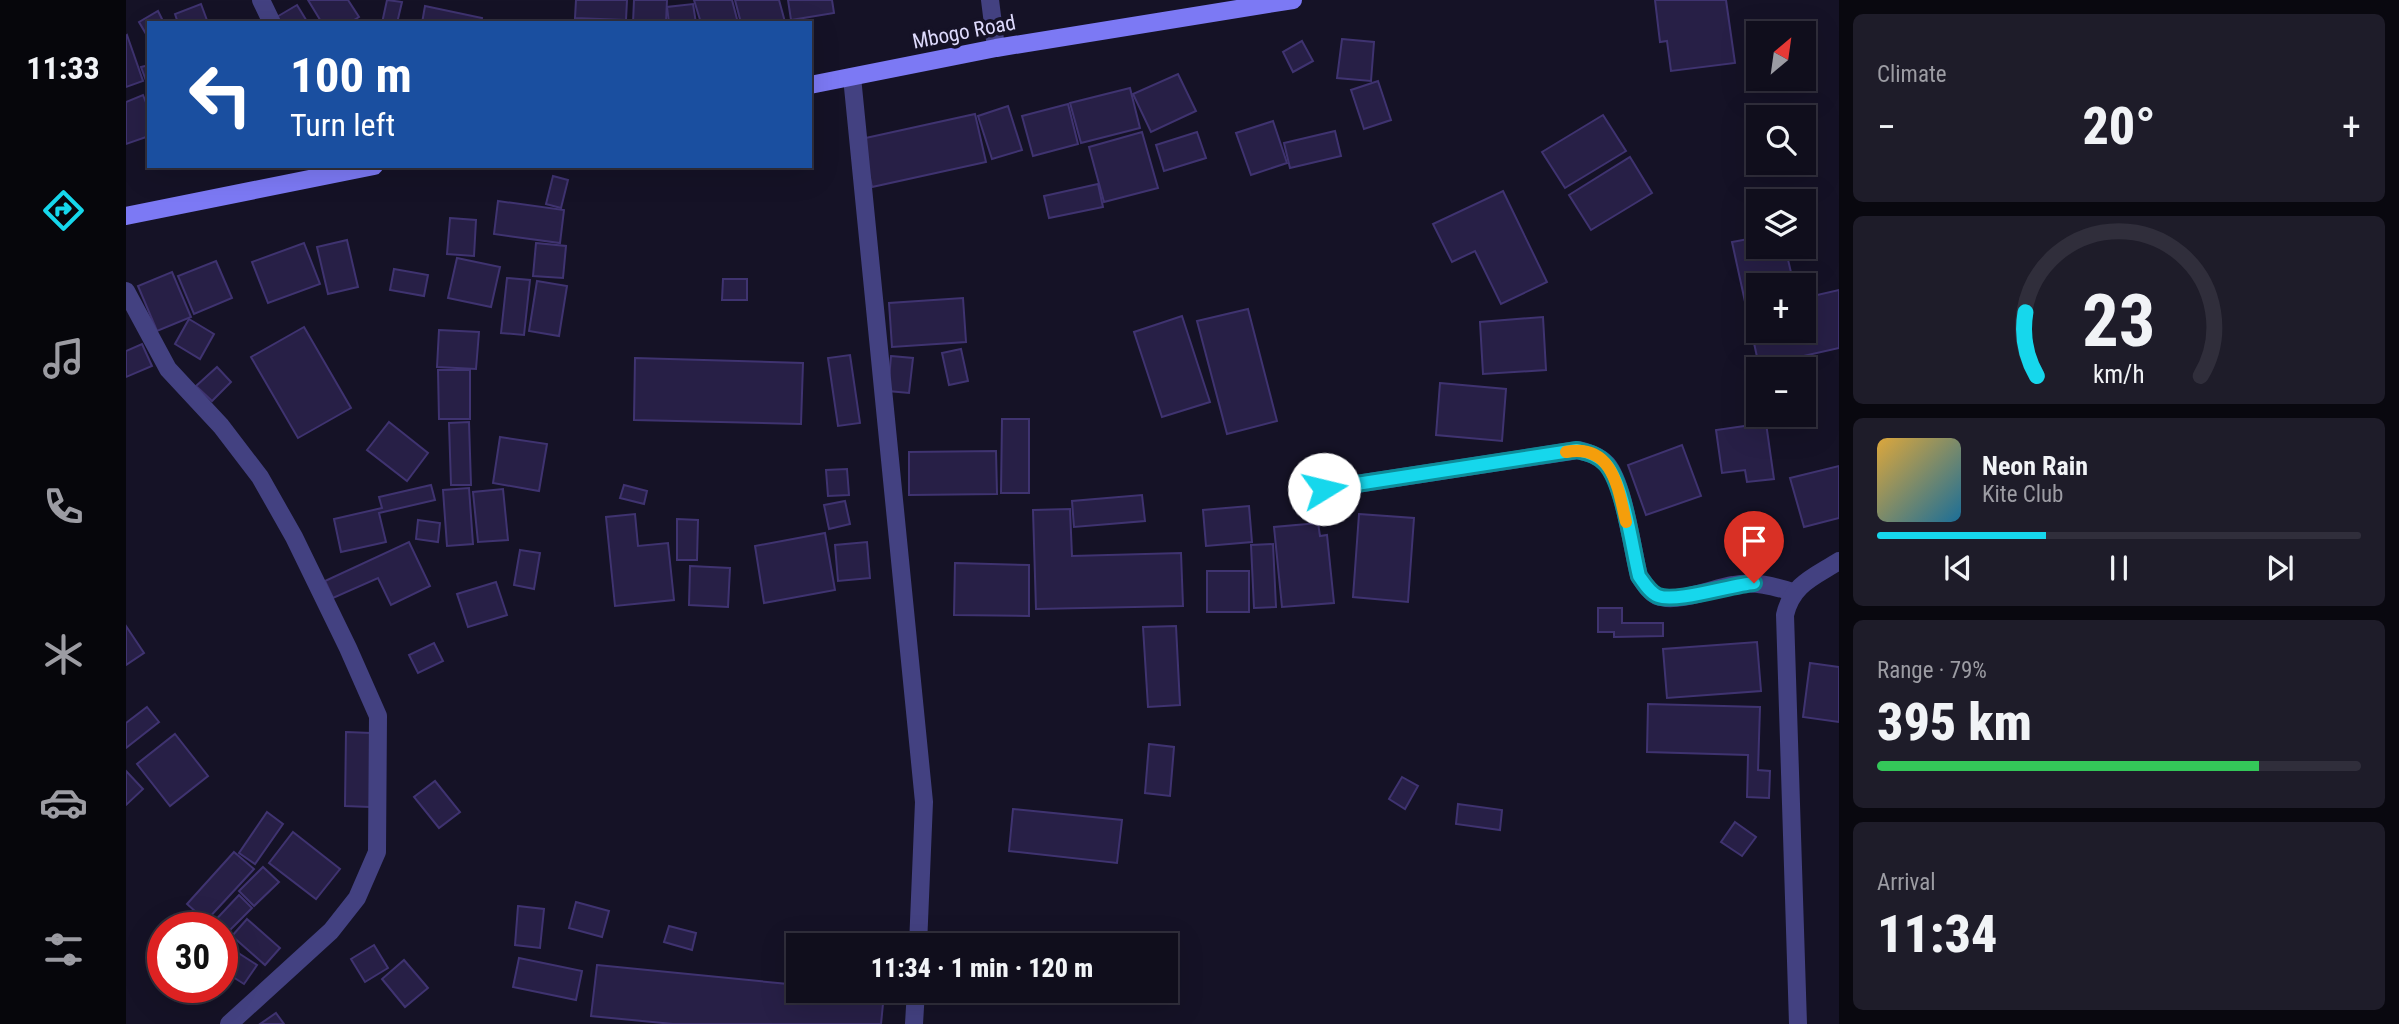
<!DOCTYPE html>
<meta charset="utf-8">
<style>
:root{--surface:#100e1c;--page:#1e1c29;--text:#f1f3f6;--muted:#9c9ca3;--line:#302e3b;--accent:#16d7ec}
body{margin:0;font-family:"Roboto Condensed",sans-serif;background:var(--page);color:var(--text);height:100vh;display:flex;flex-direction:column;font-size:26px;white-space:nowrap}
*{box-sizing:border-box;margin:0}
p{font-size:23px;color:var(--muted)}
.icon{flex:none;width:38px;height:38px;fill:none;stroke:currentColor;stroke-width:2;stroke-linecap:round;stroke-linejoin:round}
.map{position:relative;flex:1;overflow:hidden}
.sheet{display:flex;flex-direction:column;gap:14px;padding:14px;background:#09080f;width:560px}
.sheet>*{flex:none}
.guide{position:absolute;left:21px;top:21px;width:665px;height:147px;border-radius:0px;box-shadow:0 7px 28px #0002,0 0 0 2px var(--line);background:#1a4fa0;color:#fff;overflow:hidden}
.needle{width:46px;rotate:29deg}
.controls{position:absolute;left:1620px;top:21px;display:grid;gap:14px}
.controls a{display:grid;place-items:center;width:70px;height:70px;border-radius:0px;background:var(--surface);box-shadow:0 7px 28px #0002,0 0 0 2px var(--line);font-size:35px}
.speed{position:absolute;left:21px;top:912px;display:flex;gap:14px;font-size:35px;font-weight:700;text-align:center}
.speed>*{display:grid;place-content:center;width:91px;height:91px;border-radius:50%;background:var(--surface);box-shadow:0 7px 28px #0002,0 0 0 2px var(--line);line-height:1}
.speed .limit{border:10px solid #d22;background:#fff;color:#111}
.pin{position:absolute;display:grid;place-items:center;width:60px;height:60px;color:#fff;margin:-72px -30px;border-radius:50% 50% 50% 0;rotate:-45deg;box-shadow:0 0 7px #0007}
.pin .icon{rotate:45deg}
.me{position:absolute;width:77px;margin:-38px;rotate:81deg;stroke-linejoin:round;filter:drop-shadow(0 0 5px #0008)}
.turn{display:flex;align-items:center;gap:24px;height:147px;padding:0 28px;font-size:32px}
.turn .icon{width:91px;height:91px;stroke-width:2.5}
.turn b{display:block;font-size:49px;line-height:60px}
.big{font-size:52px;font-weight:800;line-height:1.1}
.sheet .tile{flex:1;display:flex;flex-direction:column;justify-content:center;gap:10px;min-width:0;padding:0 24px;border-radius:10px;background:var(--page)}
.sheet .dial{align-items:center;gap:0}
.dial svg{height:182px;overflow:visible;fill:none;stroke:var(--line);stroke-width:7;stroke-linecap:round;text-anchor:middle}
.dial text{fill:var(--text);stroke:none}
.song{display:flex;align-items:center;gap:21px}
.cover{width:84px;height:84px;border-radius:10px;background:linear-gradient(135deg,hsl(40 70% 55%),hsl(200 70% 35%))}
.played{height:7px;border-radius:4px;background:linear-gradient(90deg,var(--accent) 35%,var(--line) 35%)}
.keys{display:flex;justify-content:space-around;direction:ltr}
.heat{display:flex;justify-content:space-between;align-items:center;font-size:38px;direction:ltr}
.charge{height:10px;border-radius:5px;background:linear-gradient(90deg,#34c759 79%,var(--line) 0)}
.trip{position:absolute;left:660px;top:933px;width:392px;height:70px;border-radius:0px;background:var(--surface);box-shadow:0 7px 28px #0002,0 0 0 2px var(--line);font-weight:800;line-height:70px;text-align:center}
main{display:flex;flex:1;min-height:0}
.tabs{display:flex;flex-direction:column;width:126px;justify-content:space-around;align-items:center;background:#06060b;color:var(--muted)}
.tabs .icon{width:49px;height:49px}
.tabs .active{color:var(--accent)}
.tabs b{font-size:32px;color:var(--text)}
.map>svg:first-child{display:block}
</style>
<main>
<nav class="tabs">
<b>11:33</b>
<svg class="icon active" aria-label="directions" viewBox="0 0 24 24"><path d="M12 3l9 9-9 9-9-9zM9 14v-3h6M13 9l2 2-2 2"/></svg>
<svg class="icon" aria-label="music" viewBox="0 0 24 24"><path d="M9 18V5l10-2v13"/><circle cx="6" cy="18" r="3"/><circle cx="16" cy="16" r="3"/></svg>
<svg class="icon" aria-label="phone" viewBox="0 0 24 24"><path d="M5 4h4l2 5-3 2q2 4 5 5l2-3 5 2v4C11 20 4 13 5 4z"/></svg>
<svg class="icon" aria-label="climate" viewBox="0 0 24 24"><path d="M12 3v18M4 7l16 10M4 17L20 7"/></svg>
<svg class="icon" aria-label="car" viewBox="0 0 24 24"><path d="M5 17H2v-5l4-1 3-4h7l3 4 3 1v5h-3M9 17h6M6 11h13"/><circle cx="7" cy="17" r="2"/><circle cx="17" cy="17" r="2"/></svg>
<svg class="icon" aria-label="filters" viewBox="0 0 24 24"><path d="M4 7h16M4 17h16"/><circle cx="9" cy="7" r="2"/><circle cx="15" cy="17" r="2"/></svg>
</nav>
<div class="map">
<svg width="1713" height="1024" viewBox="0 0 1713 1024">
<rect width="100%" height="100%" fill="#151226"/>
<g fill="#271f46" stroke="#3f3370" stroke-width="2">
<polygon points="182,0 222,0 233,17 223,23 196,23"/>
<polygon points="261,0 276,2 271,23 256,23"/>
<polygon points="450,0 501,0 500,20 449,18"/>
<polygon points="508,0 541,0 540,23 507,23"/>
<polygon points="568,0 606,0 612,23 575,23"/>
<polygon points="609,0 653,0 659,22 615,23"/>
<polygon points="662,0 706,0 708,13 665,20"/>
<polygon points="1529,0 1600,0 1609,63 1545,71 1541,41 1534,42"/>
<polygon points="75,4 82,23 52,23 49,14"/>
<polygon points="567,4 570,23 543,23 541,7"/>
<polygon points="171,5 182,23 152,23 149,18"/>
<polygon points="299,6 356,18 355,23 296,23"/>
<polygon points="32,11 38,23 23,23 23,39 13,22"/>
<polygon points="1,35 17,81 0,87 0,36"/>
<polygon points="1216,39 1248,42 1245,81 1211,78"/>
<polygon points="1176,41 1187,61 1167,72 1157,52"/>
<polygon points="23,65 23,86 22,86 15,67"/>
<polygon points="1052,74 1070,111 1025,132 1007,94"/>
<polygon points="1252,81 1265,120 1238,129 1225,90"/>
<polygon points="1004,88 1014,128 955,143 944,103"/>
<polygon points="17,95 23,110 23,136 0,144 0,102"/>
<polygon points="942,104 952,144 907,156 896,116"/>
<polygon points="882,106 896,150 866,159 852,116"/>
<polygon points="849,114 860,162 746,187 735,139"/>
<polygon points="1477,115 1500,151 1439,188 1416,152"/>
<polygon points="1147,121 1161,163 1125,175 1110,133"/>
<polygon points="1209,131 1215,156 1164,168 1158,143"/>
<polygon points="1016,132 1032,188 978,202 963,147"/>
<polygon points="1071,132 1080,158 1038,171 1030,145"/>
<polygon points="1504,157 1526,193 1465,230 1443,195"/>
<polygon points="427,176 442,180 435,208 420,204"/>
<polygon points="972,184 977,207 923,218 918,196"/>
<polygon points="1377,191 1421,282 1375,304 1349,251 1326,262 1307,224"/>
<polygon points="372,201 438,210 434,243 368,234"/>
<polygon points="324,218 350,220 348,256 321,254"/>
<polygon points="1633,237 1633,247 1659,247 1668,285 1633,285 1633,331 1678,331 1678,298 1713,290 1713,348 1633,366 1606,242"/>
<polygon points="221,240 232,287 202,294 191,247"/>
<polygon points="178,243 194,284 142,303 126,262"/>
<polygon points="410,243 440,246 437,278 407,276"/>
<polygon points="331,258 374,267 365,307 322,298"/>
<polygon points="90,261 106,298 68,314 52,276"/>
<polygon points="268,269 302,275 298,296 264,290"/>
<polygon points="46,272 65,317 31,331 12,286"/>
<polygon points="381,278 404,280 398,335 375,333"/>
<polygon points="597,279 621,279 621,300 596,300"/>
<polygon points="411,281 441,286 433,336 403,331"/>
<polygon points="837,298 840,342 766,347 763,303"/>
<polygon points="1122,309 1151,421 1101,434 1071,321"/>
<polygon points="1056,316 1084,402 1036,417 1008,332"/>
<polygon points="1417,317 1420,370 1357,374 1354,322"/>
<polygon points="63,319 88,334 74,359 49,344"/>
<polygon points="178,327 225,408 172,438 125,357"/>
<polygon points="313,330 353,332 350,369 311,367"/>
<polygon points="16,344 26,366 0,377 0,351"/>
<polygon points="835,349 842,381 823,385 816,353"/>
<polygon points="724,355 734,423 712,426 702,358"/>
<polygon points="765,356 787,358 783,393 762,391"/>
<polygon points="509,358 677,363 675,424 508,420"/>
<polygon points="91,367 105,382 86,401 70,386"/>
<polygon points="312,370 344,370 344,419 313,419"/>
<polygon points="1314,383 1380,389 1376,441 1310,435"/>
<polygon points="876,419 903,419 903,493 875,493"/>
<polygon points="263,422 302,453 281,481 241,450"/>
<polygon points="343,422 345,485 325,485 323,423"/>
<polygon points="1640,423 1648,479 1621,482 1619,470 1596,473 1590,430"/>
<polygon points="374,437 421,444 413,491 367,483"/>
<polygon points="1556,445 1575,496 1520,515 1502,465"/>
<polygon points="870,451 871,494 783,495 783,452"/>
<polygon points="1713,466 1713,518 1678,527 1664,478"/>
<polygon points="721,469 723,495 702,496 700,470"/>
<polygon points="305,485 309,500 253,513 260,542 215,552 208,519 256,508 253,497"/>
<polygon points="498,485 521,491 518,504 494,498"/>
<polygon points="343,488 347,544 321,546 317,490"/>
<polygon points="377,489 382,540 352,542 347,492"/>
<polygon points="1016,495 1019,521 948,527 946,501"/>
<polygon points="719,501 724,524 703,529 698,505"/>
<polygon points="1123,506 1126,542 1080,546 1077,510"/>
<polygon points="944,509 946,556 1055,553 1057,606 910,609 907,510"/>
<polygon points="509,514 512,546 542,543 548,600 489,606 480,517"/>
<polygon points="1233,514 1288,518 1282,602 1227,597"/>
<polygon points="551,519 572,520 571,560 551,560"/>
<polygon points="292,520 314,523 312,542 290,539"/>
<polygon points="1192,523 1194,536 1201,535 1208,603 1156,607 1148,527"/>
<polygon points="699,533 709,590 638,603 629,546"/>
<polygon points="283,542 304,586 265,605 252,578 207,598 199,581"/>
<polygon points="741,542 744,578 712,581 709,545"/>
<polygon points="1147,544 1150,607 1128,608 1125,545"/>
<polygon points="394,550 414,553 408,589 388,585"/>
<polygon points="829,563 903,565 903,616 828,615"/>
<polygon points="564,566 604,568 602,607 563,605"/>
<rect x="1081" y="571" width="42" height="41"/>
<polygon points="370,582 381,615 342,627 331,594"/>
<polygon points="1472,608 1496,608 1496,623 1537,623 1537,636 1488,637 1488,632 1472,632"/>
<polygon points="0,626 18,653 0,665"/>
<polygon points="1050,626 1054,705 1022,707 1017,627"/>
<polygon points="1631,642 1635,691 1541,698 1537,649"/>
<polygon points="308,643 317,661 292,673 283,655"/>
<polygon points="1684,663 1713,667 1713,722 1677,717"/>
<polygon points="1522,704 1634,707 1632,770 1644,771 1643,798 1621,797 1622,755 1521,752"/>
<polygon points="21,707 33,722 0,748 0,723"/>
<polygon points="220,732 245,733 244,807 219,806"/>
<polygon points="49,734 82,776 44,806 11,764"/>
<polygon points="1023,744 1048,747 1044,796 1019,793"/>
<polygon points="0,771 17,789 0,805"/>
<polygon points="1276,777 1292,786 1279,809 1263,799"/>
<polygon points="309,781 334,812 313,828 288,797"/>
<polygon points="1332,804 1376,810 1374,830 1330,824"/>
<polygon points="887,809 996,820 991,863 883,851"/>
<polygon points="141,812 157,824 129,864 113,853"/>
<polygon points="1609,822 1630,837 1616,856 1595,842"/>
<polygon points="167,832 214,869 190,899 143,863"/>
<polygon points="108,852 128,869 80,921 61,904"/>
<polygon points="137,867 153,882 128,906 113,891"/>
<polygon points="113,895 126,908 96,938 96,928 82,928"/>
<polygon points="450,902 483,911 476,937 443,928"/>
<polygon points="392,906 418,909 414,948 389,945"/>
<polygon points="121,919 154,948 139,965 106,936"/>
<polygon points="543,926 570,933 566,950 538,942"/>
<polygon points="97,943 131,965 118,984 96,970"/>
<polygon points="248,945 262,968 239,982 225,959"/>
<polygon points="393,958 456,971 450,1000 387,987"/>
<polygon points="278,960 302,988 279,1007 256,979"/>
<polygon points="471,965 672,985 672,990 723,990 758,994 755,1024 547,1024 465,1016"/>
<polygon points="150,1013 158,1024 134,1024"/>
</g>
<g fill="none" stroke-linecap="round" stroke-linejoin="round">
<g stroke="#434181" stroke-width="18">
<polyline points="135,0 146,23"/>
<polyline points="864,0 870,48"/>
<polyline points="726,77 798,802 792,945"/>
<polyline points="0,291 42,369 95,426 134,477 168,537 222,648 252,716 251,852 231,898 205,931 103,1024"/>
<path d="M1172 493 1452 450C1463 453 1472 455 1481 464 1498 484 1506 548 1513 576 1518 583 1523 592 1531 596 1551 604 1587 588 1607 585 1629 581 1647 586 1667 592"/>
<polyline points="788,1024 790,990"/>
<path d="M1672 1024 1659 615C1666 584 1688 577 1713 561"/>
</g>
<g stroke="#7c79f4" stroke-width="18">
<polyline points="684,85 870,48 1167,0"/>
<polyline points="0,216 248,166"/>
</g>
</g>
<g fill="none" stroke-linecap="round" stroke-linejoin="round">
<g stroke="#0e8c99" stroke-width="18">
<path id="route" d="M1198 489 1451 450C1463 453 1472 455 1480 464 1498 484 1506 548 1513 576 1518 583 1524 593 1532 596 1550 603 1605 585 1628 583"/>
</g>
<use href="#route" stroke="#16d7ec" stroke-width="12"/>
<path stroke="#f59e0b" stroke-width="12" d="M1440 452C1487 443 1492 488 1500 522"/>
</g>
<g text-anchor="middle" stroke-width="7" stroke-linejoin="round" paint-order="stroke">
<g font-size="21" fill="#dedafc" stroke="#151226">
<text transform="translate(838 32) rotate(-11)" y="7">Mbogo Road</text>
</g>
</g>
</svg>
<div class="controls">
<a><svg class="needle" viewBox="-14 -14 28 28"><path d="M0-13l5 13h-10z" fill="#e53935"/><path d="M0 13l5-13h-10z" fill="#9c9ca3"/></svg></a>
<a><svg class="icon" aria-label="search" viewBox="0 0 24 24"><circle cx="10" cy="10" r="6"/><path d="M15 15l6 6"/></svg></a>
<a><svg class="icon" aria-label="layers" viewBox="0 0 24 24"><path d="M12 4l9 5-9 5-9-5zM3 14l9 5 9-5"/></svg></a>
<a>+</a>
<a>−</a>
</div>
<div class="speed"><div class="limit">30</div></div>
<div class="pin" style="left:1628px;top:583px;background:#d93025"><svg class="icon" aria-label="arrive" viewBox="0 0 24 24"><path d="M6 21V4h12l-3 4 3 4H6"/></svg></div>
<svg class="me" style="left:1198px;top:489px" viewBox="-20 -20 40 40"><circle r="19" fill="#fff"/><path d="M0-13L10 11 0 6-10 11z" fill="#16d7ec"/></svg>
<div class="trip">11:34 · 1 min · 120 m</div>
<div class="guide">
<div class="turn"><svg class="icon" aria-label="left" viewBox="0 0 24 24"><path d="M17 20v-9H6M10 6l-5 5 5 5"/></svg><div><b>100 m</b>Turn left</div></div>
</div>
</div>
<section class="sheet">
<div class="tile"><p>Climate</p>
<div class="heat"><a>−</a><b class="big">20°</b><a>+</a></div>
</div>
<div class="tile dial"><svg viewBox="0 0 100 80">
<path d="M14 69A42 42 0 1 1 86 69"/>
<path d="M14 69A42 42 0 0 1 9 41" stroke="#16d7ec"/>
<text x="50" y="56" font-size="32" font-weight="700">23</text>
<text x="50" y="72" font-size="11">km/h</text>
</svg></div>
<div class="tile">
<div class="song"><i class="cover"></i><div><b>Neon Rain</b><p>Kite Club</p></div></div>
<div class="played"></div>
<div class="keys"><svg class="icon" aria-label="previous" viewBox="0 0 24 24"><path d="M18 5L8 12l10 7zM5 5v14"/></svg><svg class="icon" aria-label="pause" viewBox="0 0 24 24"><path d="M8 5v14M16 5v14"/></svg><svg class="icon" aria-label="next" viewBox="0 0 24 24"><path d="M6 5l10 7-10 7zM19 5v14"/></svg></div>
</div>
<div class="tile"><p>Range · 79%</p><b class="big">395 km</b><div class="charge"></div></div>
<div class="tile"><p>Arrival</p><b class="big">11:34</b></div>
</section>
</main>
